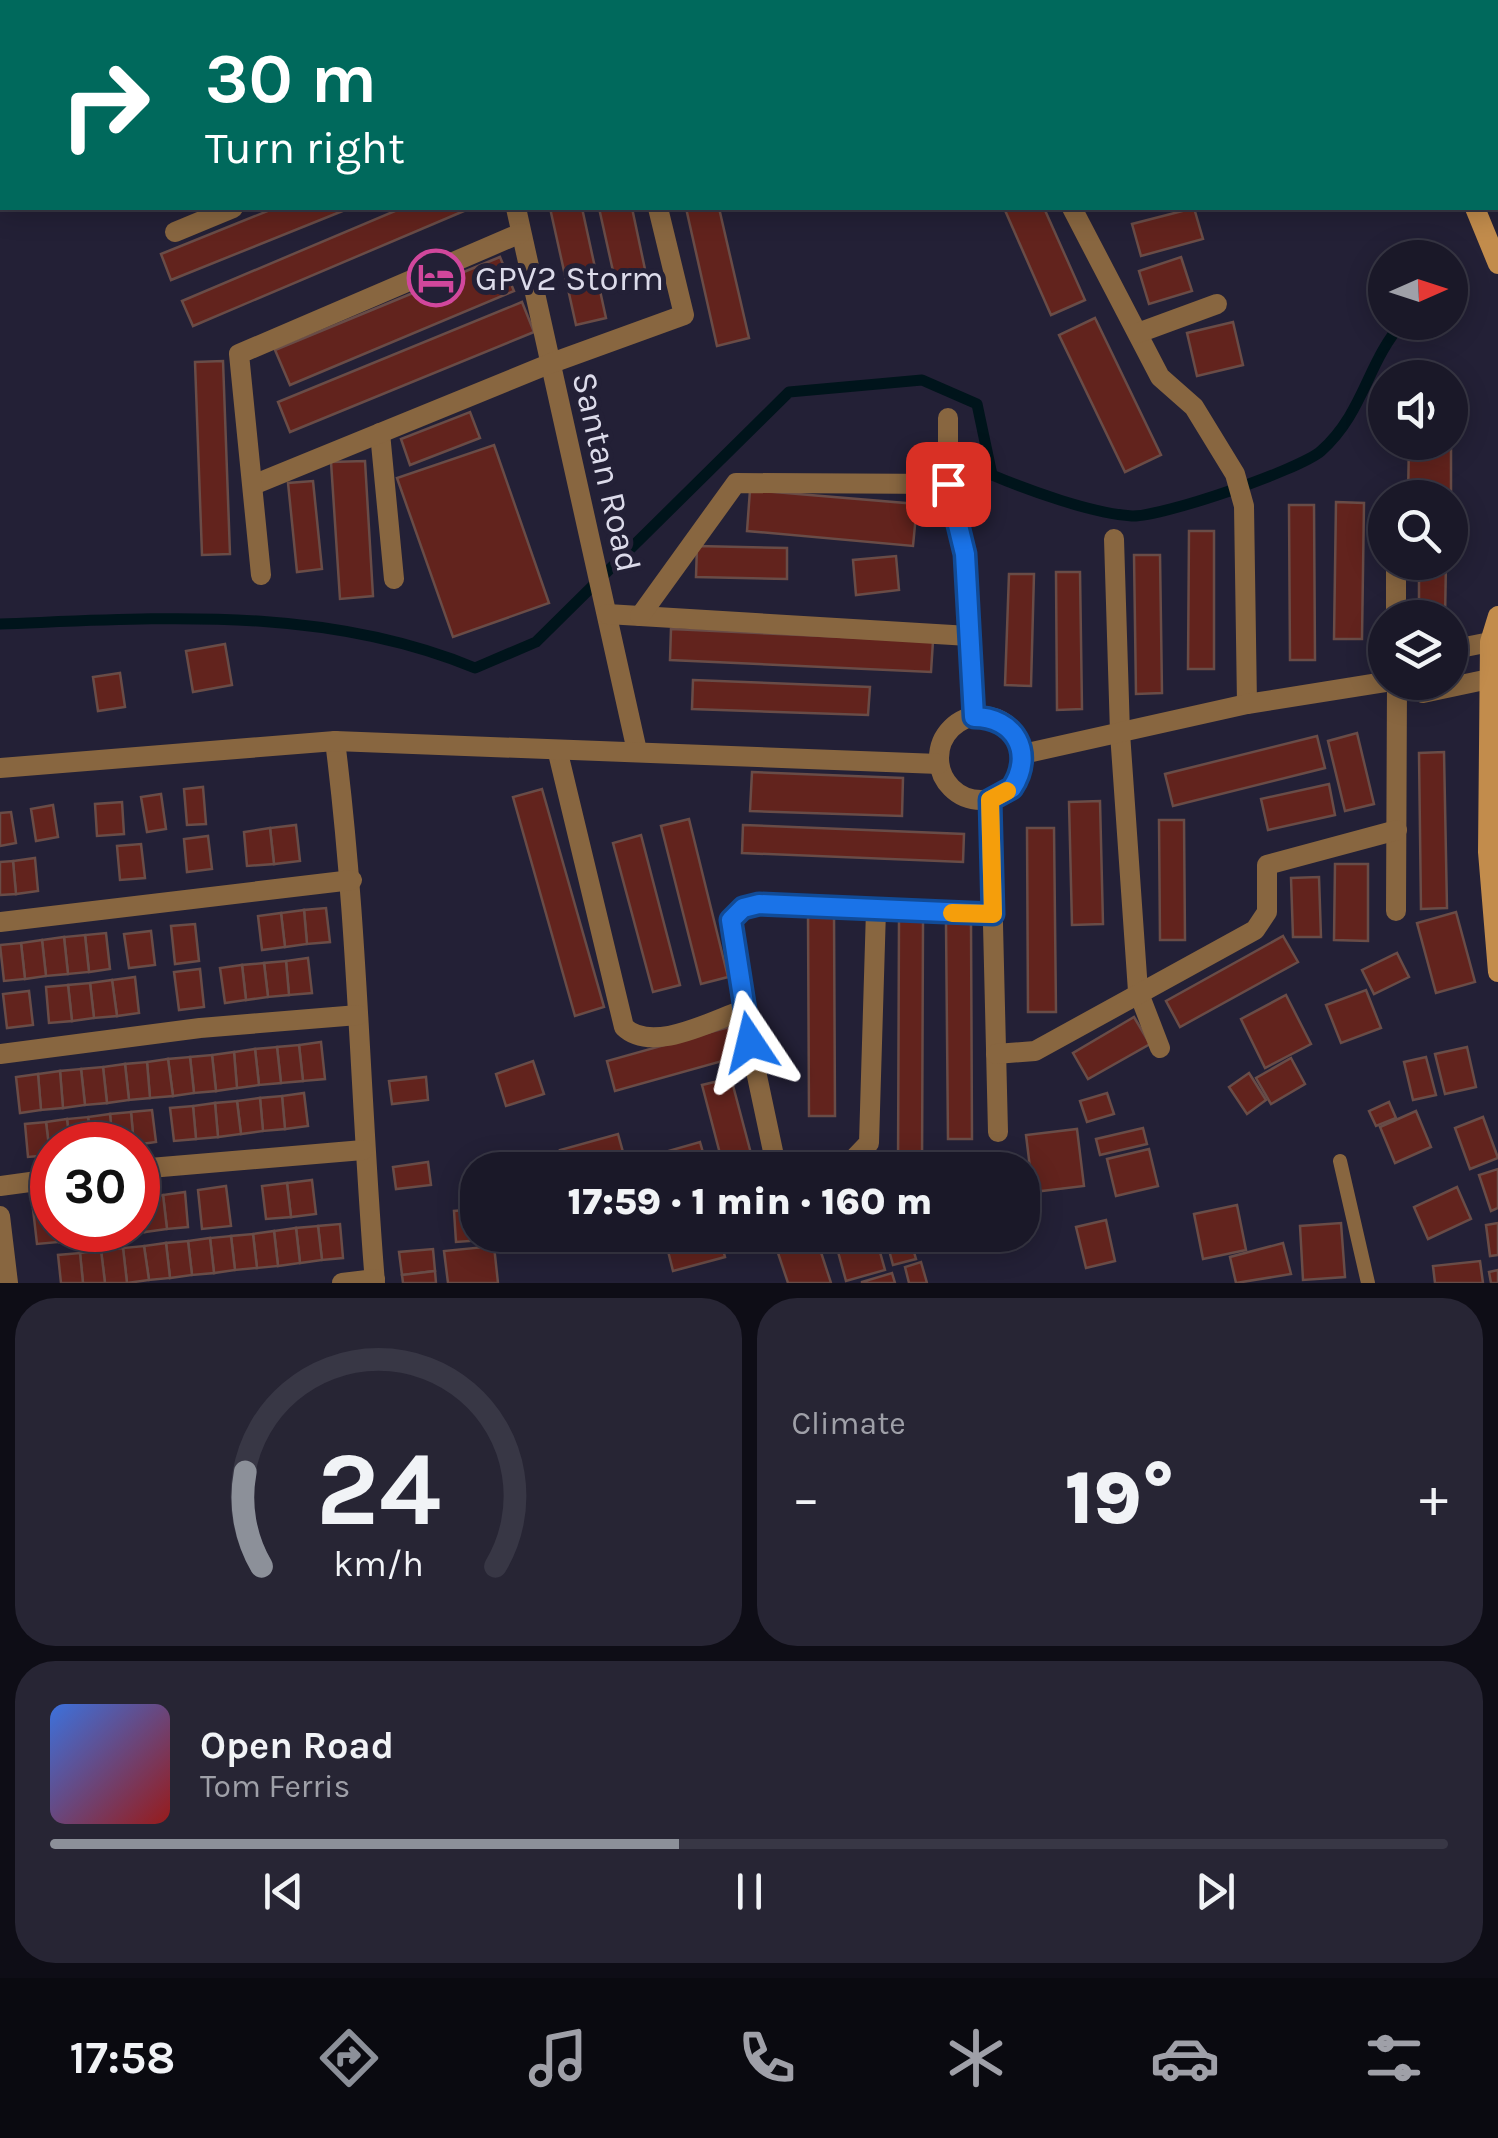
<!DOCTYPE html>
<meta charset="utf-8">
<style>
:root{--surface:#1a1828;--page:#272534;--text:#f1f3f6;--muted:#9fa0a8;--line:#383745;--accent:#8c9099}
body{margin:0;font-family:Karla,sans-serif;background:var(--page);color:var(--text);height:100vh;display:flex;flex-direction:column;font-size:38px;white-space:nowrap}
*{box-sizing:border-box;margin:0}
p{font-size:32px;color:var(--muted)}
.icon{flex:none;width:55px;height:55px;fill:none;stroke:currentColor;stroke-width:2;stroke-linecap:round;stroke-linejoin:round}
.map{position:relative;height:1283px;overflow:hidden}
.sheet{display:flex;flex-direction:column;gap:15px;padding:15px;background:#0e0d16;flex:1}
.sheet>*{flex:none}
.banner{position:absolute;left:0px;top:0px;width:1500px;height:210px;box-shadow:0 5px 25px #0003,0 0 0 2px var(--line);background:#00695c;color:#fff;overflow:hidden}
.needle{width:65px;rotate:87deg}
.buttons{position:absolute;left:1368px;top:240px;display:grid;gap:20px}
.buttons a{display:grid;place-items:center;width:100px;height:100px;border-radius:50%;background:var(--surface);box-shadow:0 5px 25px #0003,0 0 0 2px var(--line);font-size:50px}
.speed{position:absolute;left:30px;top:1122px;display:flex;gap:20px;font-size:50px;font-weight:700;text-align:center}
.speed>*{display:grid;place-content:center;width:130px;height:130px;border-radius:50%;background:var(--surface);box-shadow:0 5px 25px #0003,0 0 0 2px var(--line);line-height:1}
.speed .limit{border:15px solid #d22;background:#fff;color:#111}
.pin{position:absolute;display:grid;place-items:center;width:85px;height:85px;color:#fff;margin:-42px;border-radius:20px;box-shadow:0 5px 15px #0006}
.me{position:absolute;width:110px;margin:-55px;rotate:350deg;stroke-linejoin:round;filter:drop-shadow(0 0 8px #0008)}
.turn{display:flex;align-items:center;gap:35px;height:210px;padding:0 40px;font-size:45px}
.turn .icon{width:130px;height:130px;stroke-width:2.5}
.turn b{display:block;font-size:70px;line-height:85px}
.big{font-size:75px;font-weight:800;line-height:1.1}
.sheet .tile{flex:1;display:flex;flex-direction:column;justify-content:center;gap:15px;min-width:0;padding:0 35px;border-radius:40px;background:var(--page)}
.sheet .dial{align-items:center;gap:0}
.dial svg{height:260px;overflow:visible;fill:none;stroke:var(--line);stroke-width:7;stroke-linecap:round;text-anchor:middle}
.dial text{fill:var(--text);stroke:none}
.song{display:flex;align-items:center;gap:30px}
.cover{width:120px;height:120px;border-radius:15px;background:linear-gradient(135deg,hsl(220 70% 55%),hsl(0 70% 35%))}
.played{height:10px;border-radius:5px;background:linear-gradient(90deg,var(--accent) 45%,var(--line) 45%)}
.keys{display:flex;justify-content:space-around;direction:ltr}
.heat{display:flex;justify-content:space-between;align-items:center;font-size:55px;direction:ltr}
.sheet .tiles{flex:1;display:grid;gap:15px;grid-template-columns:1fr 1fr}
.tile:last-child{grid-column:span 2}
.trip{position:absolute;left:460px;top:1152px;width:580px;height:100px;border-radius:40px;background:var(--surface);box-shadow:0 5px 25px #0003,0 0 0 2px var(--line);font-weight:800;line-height:100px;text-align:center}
.menu{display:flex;height:160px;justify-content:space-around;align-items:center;background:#0a0a10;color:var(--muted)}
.menu .icon{width:70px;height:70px}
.menu .active{color:var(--accent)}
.menu b{font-size:45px;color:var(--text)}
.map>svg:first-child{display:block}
</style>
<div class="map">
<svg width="1498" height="1283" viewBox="0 0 1498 1283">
<rect width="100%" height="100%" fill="#232036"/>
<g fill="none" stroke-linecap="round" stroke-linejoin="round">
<g stroke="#00141b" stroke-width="11">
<polyline points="1324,0 1325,2"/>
<path d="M0 624C161 618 323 605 475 668L536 642 789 392 922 380 977 404 992 475C1030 491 1091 513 1132 516 1162 517 1299 470 1321 451 1364 413 1367 362 1403 322"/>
</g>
</g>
<g fill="#62231d" stroke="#694c47" stroke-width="2.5">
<polygon points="89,0 166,0 160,2"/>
<polygon points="214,0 283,0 208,2"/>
<polygon points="275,208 350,208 171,280 161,254"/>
<polygon points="402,208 471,208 193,326 182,301"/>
<polygon points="550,208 582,208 606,318 576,325"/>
<polygon points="599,208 632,208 646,274 615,280"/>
<polygon points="686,208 719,208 749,338 717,346"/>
<polygon points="1004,208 1044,208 1085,300 1051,315"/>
<polygon points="1194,208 1203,239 1141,256 1132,224"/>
<polygon points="500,257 514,291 290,385 275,350"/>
<polygon points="1181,257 1192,291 1149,304 1139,271"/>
<polygon points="522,302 534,332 290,432 278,402"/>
<polygon points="1095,318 1161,455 1125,472 1059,335"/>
<polygon points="1233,322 1243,365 1197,376 1187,333"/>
<polygon points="223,361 230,554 202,555 195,362"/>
<polygon points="470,412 480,438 410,465 401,439"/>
<polygon points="1451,434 1451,502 1450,498 1408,498 1409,442 1450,442"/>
<polygon points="494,445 549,603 453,637 397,478"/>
<polygon points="365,461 373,596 340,599 331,462"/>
<polygon points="313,481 322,569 297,572 288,483"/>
<polygon points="750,490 917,504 913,546 747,531"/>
<polygon points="1336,502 1364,503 1362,639 1334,639"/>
<polygon points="1289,505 1314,505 1315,660 1290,660"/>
<polygon points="1189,531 1214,531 1214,669 1188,669"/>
<polygon points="697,546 787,548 787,579 696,577"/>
<polygon points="1134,555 1160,555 1162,693 1136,694"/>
<polygon points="896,556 899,590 856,595 853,560"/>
<polygon points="1419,562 1446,562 1445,618 1419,618"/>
<polygon points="1056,572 1080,572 1082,709 1057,710"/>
<polygon points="1009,574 1034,574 1031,686 1005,685"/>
<polygon points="671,629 933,641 931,672 670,660"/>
<polygon points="225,644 232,685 193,692 186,651"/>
<polygon points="120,673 125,707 98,711 93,677"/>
<polygon points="693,680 870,687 868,715 692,709"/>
<polygon points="1357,733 1374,804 1345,811 1328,741"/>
<polygon points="1317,736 1325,768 1173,806 1165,774"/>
<polygon points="1444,752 1447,908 1421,909 1419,753"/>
<polygon points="752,772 903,778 902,816 750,811"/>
<polygon points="1329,784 1335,815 1268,830 1261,799"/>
<polygon points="203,787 206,824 187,825 184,789"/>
<polygon points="542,789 604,1007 575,1016 513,797"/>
<polygon points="161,794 166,829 147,832 141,797"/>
<polygon points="1100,801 1103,924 1072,925 1069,802"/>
<polygon points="122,802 124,834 97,836 95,804"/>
<polygon points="53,805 58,837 36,841 31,809"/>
<polygon points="11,812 16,843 0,846 0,813"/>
<polygon points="689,819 728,977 701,984 661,826"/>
<polygon points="1159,820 1184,820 1185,940 1160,940"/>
<polygon points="296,825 300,861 274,864 270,828"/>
<polygon points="743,825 964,834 963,862 742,853"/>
<polygon points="270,828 274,864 247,866 244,832"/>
<polygon points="1027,828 1054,828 1056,1012 1028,1012"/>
<polygon points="641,835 680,985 653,992 613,843"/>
<polygon points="208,836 212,869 187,872 184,839"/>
<polygon points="141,844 145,878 120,880 117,846"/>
<polygon points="35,858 38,891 16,894 13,861"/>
<polygon points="13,861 16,894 0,895 0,862"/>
<polygon points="1335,864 1368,864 1368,941 1334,940"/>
<polygon points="1319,877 1321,937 1293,937 1291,878"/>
<polygon points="326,908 330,942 307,944 304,910"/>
<polygon points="304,910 307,944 285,947 281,913"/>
<polygon points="1456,912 1475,982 1436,993 1417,923"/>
<polygon points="281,913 285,947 262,950 258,916"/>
<polygon points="808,914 834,914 835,1116 809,1116"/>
<polygon points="899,920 923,921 922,1170 898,1170"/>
<polygon points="946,923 971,923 972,1139 948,1139"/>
<polygon points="195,924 199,961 175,964 171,926"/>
<polygon points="151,931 155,965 129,968 124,934"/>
<polygon points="106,933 110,969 89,972 85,935"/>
<polygon points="85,935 89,972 68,974 64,937"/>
<polygon points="1283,936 1298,962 1180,1027 1166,1001"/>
<polygon points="64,937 68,974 46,976 42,940"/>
<polygon points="42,940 46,976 25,979 21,943"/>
<polygon points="21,943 25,979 4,981 0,945"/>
<polygon points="1397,953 1409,977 1374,994 1362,970"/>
<polygon points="308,958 312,993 289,995 286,961"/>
<polygon points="286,961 289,995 268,997 264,963"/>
<polygon points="264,963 268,997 246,1000 242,965"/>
<polygon points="242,965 246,1000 225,1003 220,968"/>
<polygon points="200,969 204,1007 179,1010 174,972"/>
<polygon points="135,977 139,1013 117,1016 112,980"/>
<polygon points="112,980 117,1016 94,1018 90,983"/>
<polygon points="90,983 94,1018 72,1021 68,985"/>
<polygon points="68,985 72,1021 49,1023 46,987"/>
<polygon points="1366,990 1381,1028 1341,1043 1326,1005"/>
<polygon points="29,991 33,1025 7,1028 3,994"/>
<polygon points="1286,995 1311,1044 1265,1068 1241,1019"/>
<polygon points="1134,1017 1150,1044 1088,1079 1073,1053"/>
<polygon points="736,1025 744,1055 615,1091 607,1061"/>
<polygon points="321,1042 325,1079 303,1081 299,1045"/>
<polygon points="299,1045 303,1081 281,1083 277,1047"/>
<polygon points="277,1047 281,1083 259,1085 255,1049"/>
<polygon points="1467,1047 1476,1087 1445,1094 1435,1054"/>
<polygon points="255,1049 259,1085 237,1088 234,1052"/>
<polygon points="234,1052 237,1088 216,1091 212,1055"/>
<polygon points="212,1055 216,1091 194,1093 190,1057"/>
<polygon points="190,1057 194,1093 173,1096 168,1059"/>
<polygon points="1426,1057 1436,1095 1413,1100 1404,1062"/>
<polygon points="1291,1058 1305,1084 1271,1104 1256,1078"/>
<polygon points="168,1059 173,1096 150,1098 147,1062"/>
<polygon points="533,1061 544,1094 506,1106 496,1074"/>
<polygon points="147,1062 150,1098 129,1100 125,1064"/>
<polygon points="125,1064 129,1100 107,1103 103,1067"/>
<polygon points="103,1067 107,1103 85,1105 81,1069"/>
<polygon points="81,1069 85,1105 63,1108 60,1071"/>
<polygon points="60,1071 63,1108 41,1110 38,1074"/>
<polygon points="1249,1073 1266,1100 1247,1114 1229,1087"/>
<polygon points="38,1074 41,1110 20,1113 16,1077"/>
<polygon points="426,1077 428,1100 392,1104 389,1081"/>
<polygon points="731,1078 753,1161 724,1169 702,1085"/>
<polygon points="304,1093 308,1126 285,1129 282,1096"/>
<polygon points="1107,1093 1114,1114 1087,1122 1080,1101"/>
<polygon points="282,1096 285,1129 263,1131 260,1098"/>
<polygon points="260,1098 263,1131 241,1134 237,1101"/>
<polygon points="237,1101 241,1134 218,1137 215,1103"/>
<polygon points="1389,1102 1396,1118 1376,1126 1369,1111"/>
<polygon points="215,1103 218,1137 196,1139 193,1106"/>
<polygon points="193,1106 196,1139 174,1141 170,1108"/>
<polygon points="152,1110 156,1142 134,1145 131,1112"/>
<polygon points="1416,1111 1431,1147 1395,1163 1380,1127"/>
<polygon points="131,1112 134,1145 113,1145 110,1114"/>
<polygon points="110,1114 113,1145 92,1145 88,1117"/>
<polygon points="88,1117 92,1145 70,1145 67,1119"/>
<polygon points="1483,1117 1498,1158 1470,1169 1455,1128"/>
<polygon points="67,1119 70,1145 52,1145 50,1155 46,1122"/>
<polygon points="46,1122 50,1155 28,1157 25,1124"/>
<polygon points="1143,1128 1147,1144 1100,1155 1096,1139"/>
<polygon points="1077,1129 1084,1186 1033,1192 1026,1135"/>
<polygon points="618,1134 628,1170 566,1170 560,1150"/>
<polygon points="700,1142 708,1170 643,1170 640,1159"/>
<polygon points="1149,1149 1158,1186 1116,1196 1107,1159"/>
<polygon points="428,1162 431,1185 396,1189 393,1167"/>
<polygon points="1498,1169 1498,1208 1491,1211 1479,1175"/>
<polygon points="312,1180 316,1214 291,1217 287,1183"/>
<polygon points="287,1183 291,1217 266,1219 262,1186"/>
<polygon points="226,1186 231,1226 202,1229 198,1190"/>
<polygon points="1457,1187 1471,1219 1428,1239 1414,1207"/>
<polygon points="185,1192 188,1227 167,1229 163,1195"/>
<polygon points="163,1195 167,1229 145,1232 141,1197"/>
<polygon points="138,1197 141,1197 145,1232 123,1235 123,1230 138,1230"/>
<polygon points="1237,1205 1246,1250 1203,1259 1194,1214"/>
<polygon points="52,1207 52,1230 57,1230 59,1242 37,1244 33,1209"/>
<polygon points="478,1209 478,1235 497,1235 497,1239 456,1242 454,1211"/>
<polygon points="1106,1220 1115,1261 1086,1268 1076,1227"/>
<polygon points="1341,1223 1345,1277 1303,1280 1300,1226"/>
<polygon points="1498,1223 1498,1255 1490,1256 1486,1225"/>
<polygon points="340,1224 343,1258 322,1260 318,1226"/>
<polygon points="318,1226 322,1260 300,1263 296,1228"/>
<polygon points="296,1228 300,1263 278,1266 274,1231"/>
<polygon points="57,1230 79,1230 81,1239 59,1242"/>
<polygon points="79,1230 101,1230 102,1237 81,1239"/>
<polygon points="101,1230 123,1230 123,1235 102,1237"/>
<polygon points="274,1231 278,1266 257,1268 253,1234"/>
<polygon points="253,1234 257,1268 235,1270 231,1236"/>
<polygon points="664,1235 719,1235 725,1257 673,1271"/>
<polygon points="885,1235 909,1235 916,1259 893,1265"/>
<polygon points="231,1236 235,1270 214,1273 210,1238"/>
<polygon points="210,1238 214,1273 192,1275 188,1241"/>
<polygon points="876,1238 885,1270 846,1281 837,1248"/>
<polygon points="817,1240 831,1283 788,1283 778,1253"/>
<polygon points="188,1241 192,1275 170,1278 166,1243"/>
<polygon points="166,1243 170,1278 149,1280 144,1246"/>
<polygon points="1283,1243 1291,1274 1236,1283 1230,1257"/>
<polygon points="144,1246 149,1280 127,1283 123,1248"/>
<polygon points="494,1246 498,1283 448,1283 444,1251"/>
<polygon points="123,1248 127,1283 105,1283 101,1250"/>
<polygon points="433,1249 435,1271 402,1275 399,1252"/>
<polygon points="101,1250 105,1283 83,1283 80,1253"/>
<polygon points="80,1253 83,1283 61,1283 58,1255"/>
<polygon points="1480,1261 1483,1283 1435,1283 1433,1266"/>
<polygon points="921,1262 927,1283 909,1283 905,1267"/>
<polygon points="1498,1270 1498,1283 1491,1283 1489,1272"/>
<polygon points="435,1271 436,1283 403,1283 402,1275"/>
<polygon points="892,1273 895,1283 862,1283 862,1282"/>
</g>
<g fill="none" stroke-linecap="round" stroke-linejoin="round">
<polyline stroke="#886640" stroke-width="14" points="1340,1161 1368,1283"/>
<g stroke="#886640" stroke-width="20">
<polyline points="466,0 467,2"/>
<polyline points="599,0 600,2"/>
<polyline points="982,0 983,2"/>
<polyline points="398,2 405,0"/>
<polyline points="516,208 637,751"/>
<polyline points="1072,208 1160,377 1194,407 1235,474 1244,506 1247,704"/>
<polyline points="175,232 233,208"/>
<polyline points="1138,333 1217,304"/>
<polyline points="948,418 948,484 965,554 974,717"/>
<polyline points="380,433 394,579"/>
<polyline points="253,485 549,364 684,315 658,208"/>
<polyline points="1114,539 1120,733 1138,991 1160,1048"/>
<polyline points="1396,562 1396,618"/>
<polyline points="261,575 239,354 521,233"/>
<polyline points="607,614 969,636"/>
<polyline points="640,616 736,483 948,484"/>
<polyline points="1450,650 1490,642"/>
<polyline points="1401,682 1423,693 1489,679"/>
<circle cx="981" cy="758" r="42"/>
<path d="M335 741C358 921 360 1102 375 1283"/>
<path d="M558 753 624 1027C652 1054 711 1021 743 1010"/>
<polyline points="1023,754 1247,704 1385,682"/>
<polyline points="0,768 335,741 939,764"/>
<polyline points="990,800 998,1132"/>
<polyline points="1396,911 1397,682"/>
<polyline points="0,922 352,880"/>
<polyline points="0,1054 200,1028 358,1015"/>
<polyline points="996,1054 1035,1051 1255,930 1267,912 1267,865 1397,830"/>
<polyline points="138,1169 363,1150"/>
<polyline points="777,1170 743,1010 731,920 743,908 759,904 993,914"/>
<polyline points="834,1170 847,1166 869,1143 876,910"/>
<polyline points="0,1186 52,1179"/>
<polyline points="0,1216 8,1283"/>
<polyline points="342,1283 375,1279"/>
</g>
<g stroke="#c28c4c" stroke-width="20">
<polyline points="1379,0 1380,2"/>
<polyline points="1446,0 1448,2"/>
<polyline points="1498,100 1498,101"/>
<polyline points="1475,208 1498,264"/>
<polyline points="1498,616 1490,642 1488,852 1498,972"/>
</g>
</g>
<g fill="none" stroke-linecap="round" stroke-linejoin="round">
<g stroke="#114b97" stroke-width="25">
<path id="route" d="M750 1042 731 920 743 908 759 904 993 914 990 800 1012 788C1035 753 1015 717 974 717L965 554 948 484"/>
</g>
<use href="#route" stroke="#1a73e8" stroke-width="18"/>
<polyline stroke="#f59e0b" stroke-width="18" points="952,913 993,914 990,800 1007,791"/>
</g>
<defs>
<g id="hotel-ring" transform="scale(2.875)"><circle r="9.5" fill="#232036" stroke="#d1479c" stroke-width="1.5"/><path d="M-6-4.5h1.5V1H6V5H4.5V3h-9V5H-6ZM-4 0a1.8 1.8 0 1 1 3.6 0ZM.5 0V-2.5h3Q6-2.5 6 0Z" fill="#d1479c"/></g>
</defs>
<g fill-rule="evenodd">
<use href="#hotel-ring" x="436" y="278"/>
</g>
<g text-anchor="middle" stroke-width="10" stroke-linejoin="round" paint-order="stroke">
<g font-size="35" fill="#dcdbea" stroke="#232036" text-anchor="start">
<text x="475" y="290">GPV2 Storm</text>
</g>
<g font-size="35" fill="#dcdbea" stroke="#232036">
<text transform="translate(607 472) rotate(77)" y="12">Santan Road</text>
</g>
</g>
</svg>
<div class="buttons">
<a><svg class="needle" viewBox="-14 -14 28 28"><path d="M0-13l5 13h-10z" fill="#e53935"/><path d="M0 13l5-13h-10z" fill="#9fa0a8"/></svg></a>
<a><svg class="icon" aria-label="sound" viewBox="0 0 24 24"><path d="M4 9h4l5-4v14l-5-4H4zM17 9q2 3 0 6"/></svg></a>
<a><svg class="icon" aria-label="search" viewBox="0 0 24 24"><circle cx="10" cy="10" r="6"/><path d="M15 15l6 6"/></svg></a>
<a><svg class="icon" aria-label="layers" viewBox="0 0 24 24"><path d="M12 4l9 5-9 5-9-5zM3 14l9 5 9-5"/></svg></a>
</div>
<div class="speed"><div class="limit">30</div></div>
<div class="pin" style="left:948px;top:484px;background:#d93025"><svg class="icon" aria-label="arrive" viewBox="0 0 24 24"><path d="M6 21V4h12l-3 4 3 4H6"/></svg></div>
<svg class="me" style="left:750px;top:1042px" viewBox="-20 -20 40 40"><path d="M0-17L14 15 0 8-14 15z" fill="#1a73e8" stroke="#fff" stroke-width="4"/></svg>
<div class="trip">17:59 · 1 min · 160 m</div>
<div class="banner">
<div class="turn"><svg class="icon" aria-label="right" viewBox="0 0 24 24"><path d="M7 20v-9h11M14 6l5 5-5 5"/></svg><div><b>30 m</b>Turn right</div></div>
</div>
</div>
<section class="sheet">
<div class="tiles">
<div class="tile dial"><svg viewBox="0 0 100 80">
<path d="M14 69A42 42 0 1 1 86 69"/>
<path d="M14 69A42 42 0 0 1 9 40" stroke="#8c9099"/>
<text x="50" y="56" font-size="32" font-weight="700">24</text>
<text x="50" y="72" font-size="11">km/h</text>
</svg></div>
<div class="tile"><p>Climate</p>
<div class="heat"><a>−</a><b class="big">19°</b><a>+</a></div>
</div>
<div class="tile">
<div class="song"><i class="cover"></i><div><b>Open Road</b><p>Tom Ferris</p></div></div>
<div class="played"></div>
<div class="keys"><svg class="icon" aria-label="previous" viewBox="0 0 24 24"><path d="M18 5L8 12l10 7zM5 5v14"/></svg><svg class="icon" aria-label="pause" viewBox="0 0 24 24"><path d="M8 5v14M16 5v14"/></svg><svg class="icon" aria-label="next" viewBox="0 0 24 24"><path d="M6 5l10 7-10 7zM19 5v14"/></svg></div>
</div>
</div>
</section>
<nav class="menu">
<b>17:58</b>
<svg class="icon active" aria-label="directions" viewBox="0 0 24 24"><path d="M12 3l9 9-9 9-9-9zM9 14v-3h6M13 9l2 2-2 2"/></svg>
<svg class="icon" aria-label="music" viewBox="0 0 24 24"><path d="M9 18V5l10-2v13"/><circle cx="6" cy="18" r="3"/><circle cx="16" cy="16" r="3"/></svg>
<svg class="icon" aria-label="phone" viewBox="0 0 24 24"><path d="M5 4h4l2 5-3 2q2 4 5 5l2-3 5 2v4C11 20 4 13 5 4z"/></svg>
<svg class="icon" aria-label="climate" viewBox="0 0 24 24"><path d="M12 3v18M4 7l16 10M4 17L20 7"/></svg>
<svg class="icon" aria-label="car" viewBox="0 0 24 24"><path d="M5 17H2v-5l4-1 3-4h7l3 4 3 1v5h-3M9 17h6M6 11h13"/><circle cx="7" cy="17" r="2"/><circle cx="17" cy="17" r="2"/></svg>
<svg class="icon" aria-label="filters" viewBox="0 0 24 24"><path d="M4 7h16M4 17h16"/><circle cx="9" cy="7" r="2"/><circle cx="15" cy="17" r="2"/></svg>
</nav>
